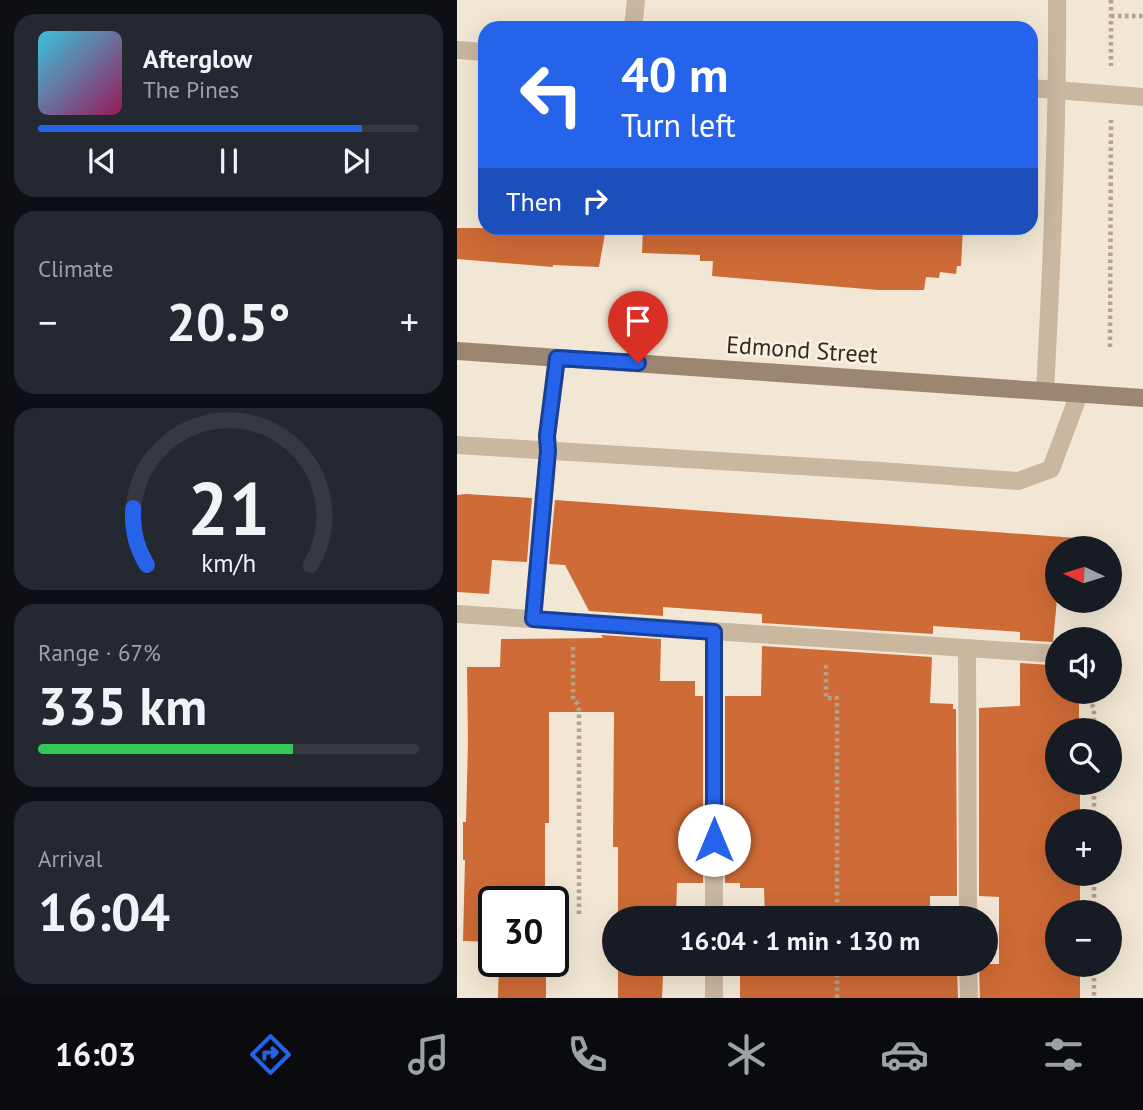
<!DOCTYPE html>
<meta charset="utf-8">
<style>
:root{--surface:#171b24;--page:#242831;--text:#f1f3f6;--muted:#9ea1a6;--line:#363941;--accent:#2563eb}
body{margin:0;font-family:"PT Sans",sans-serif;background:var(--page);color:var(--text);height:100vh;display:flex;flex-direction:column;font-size:26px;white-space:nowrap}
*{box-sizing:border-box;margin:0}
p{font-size:23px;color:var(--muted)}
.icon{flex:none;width:38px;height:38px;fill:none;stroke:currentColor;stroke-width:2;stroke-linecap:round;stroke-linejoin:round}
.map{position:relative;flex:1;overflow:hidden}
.details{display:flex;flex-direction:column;gap:14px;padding:14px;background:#0d0f14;width:457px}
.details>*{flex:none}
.hud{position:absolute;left:21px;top:21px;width:560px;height:214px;border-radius:21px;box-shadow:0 7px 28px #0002;background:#2563eb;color:#fff;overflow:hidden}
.needle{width:46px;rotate:274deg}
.tools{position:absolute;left:588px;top:536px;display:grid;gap:14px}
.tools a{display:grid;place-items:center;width:77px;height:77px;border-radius:50%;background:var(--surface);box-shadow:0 7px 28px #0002;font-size:35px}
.speed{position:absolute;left:21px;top:886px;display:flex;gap:14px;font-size:35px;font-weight:700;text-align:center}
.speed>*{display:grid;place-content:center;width:91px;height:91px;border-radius:50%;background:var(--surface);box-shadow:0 7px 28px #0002;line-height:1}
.speed .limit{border:4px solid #111;border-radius:10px;background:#fff;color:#111}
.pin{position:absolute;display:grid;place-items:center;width:60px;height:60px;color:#fff;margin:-72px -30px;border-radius:50% 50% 50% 0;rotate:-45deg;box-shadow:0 0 7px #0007}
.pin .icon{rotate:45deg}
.me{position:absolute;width:77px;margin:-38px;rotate:0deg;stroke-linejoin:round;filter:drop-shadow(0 0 5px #0008)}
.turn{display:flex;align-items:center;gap:24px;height:147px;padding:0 28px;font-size:32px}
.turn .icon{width:91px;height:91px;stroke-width:2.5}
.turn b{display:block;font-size:49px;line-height:60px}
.then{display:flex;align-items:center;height:66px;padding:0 28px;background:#0003;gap:14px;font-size:26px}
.big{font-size:52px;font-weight:700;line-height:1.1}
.details .tile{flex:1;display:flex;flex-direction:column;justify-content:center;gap:10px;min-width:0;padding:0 24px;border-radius:21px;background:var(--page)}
.details .dial{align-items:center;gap:0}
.dial svg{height:182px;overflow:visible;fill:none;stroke:var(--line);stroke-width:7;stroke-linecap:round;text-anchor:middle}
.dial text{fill:var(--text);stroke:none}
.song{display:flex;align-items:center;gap:21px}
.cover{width:84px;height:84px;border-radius:10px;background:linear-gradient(135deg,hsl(190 70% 55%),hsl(330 70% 35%))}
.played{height:7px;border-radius:4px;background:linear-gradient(90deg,var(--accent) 85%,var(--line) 85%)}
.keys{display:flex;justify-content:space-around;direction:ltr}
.heat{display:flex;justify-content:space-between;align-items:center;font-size:38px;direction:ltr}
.charge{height:10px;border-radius:5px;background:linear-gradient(90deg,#34c759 67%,var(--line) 0)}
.trip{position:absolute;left:145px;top:906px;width:396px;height:70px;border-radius:35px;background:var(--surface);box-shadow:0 7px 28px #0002;font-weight:700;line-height:70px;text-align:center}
.tab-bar{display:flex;height:112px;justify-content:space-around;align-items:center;background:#090b0e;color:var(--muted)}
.tab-bar .icon{width:49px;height:49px}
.tab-bar .selected{color:var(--accent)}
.tab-bar b{font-size:32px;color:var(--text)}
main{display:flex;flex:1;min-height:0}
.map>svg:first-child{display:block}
</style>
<main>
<section class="details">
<div class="tile">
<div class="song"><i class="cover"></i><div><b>Afterglow</b><p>The Pines</p></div></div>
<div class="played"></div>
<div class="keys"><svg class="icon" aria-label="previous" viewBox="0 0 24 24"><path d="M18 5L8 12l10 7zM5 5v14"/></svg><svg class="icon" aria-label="pause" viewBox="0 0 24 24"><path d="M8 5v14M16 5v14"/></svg><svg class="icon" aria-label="next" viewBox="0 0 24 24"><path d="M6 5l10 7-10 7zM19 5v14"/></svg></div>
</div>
<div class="tile"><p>Climate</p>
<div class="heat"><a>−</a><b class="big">20.5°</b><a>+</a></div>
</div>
<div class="tile dial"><svg viewBox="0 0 100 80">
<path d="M14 69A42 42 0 1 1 86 69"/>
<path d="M14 69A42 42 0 0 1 8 44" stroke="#2563eb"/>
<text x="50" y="56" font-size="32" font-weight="700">21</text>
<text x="50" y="72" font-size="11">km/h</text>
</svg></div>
<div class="tile"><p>Range · 67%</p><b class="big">335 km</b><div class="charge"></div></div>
<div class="tile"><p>Arrival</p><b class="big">16:04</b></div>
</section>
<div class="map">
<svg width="687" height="998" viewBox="0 0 687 998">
<rect width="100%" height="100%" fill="#f2e7d4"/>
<g fill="#ce6b36">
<polygon points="0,228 149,228 142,267 96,265 96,267 0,259"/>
<polygon points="186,228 506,228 504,266 500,266 499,274 483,272 482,278 469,277 467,290 421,290 255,276 256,261 243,261 243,255 185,253"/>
<polygon points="9,494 75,498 70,562 35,560 32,594 0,592 0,495"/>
<polygon points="98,500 633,539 632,548 600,548 600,599 596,642 563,640 563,632 476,626 476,634 305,623 305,614 206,607 206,616 132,611 108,565 92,564"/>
<polygon points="144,635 204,639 203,681 238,681 238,696 246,696 246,883 220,883 219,919 161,919 161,847 156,847 157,712 92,712 92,823 88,823 88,901 37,901 37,942 6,941 8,860 6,860 6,822 9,822 11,742 10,667 43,667 44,639 146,638"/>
<polygon points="305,646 475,657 473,703 496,704 496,709 499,709 500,896 473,896 473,919 308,919 307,888 283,888 283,883 268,883 268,696 304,696"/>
<polygon points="563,663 594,665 593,672 600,672 600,691 622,691 622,730 600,730 600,782 623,782 623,821 600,821 600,873 623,873 623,912 600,912 600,964 623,964 623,998 523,998 522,964 542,964 542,897 522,896 522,708 563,706"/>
<polygon points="42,961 89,961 89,998 41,998"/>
<polygon points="161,964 218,964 218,975 206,975 205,998 161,998"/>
<polygon points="283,964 500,964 501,998 283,998"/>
</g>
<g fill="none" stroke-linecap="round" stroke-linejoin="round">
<g stroke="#b6a18a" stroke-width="4.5" stroke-dasharray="3.5 3.5" stroke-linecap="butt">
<polyline points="654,0 654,66"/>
<polyline points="654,16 687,16"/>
<polyline points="653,347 654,120"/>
<polyline points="116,647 116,700 121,704 122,711 122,914"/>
<polyline points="369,665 369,698 380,698 380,919"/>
<polyline points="630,691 637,709 637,730"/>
<polyline points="637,782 637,821"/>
<polyline points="637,873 637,912"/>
<polyline points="637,964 637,998"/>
<polyline points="380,998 380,964"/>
</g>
<g stroke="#cab7a0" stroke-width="18">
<polyline points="176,28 179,0"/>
<polyline points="0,50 28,52"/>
<polyline points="574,88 687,97"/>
<path d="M588 391C595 261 601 130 600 0"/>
</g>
<g stroke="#cab7a0" stroke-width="18">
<polyline points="0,445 424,471 561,481 594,469 622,394"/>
<polyline points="0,614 600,654"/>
<polyline points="76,619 91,451 90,436 100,358"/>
<polyline points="510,648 511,919"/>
<polyline points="257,919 257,632"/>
<polyline points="511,964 512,998"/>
<polyline points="257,998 257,964"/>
</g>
<polyline stroke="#9d8671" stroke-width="18" points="0,351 687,398"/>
</g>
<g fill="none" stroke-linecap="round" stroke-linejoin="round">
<g stroke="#184099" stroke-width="18">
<polyline id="route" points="181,363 100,358 90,436 91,451 76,619 257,632 257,840"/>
</g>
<use href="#route" stroke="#2563eb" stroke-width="12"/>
</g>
<g text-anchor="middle" stroke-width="5" stroke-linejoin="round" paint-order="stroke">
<g font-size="24" fill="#332a24" stroke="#faf1e0">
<text transform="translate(345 350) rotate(4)" y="8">Edmond Street</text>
</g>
</g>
</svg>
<div class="tools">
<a><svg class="needle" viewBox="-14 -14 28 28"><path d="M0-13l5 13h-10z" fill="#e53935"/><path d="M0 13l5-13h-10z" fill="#9ea1a6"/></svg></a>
<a><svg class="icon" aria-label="sound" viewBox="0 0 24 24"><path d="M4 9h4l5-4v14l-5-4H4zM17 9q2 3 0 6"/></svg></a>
<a><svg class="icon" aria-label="search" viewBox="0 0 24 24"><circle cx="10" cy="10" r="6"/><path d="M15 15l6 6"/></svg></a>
<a>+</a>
<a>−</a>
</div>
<div class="speed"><div class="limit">30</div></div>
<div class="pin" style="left:181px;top:363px;background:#d93025"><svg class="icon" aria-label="arrive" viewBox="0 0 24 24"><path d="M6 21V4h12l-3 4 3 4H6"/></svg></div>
<svg class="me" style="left:257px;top:840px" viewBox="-20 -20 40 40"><circle r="19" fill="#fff"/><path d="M0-13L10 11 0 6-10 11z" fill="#2563eb"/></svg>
<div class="trip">16:04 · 1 min · 130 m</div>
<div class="hud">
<div class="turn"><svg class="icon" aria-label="left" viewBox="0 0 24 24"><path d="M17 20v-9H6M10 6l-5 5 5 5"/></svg><div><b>40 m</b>Turn left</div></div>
<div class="then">Then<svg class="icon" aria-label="right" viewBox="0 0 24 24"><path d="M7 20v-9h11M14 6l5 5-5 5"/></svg></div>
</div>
</div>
</main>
<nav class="tab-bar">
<b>16:03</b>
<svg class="icon selected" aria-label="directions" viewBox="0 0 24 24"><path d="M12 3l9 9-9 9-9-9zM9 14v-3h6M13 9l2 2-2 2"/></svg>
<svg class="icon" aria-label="music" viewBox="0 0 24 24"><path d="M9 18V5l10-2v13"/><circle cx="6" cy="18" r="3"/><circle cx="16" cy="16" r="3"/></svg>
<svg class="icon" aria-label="phone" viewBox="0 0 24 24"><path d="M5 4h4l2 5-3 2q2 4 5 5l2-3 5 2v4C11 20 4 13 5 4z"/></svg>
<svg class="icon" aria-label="climate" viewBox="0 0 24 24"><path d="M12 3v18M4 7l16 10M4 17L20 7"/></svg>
<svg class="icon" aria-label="car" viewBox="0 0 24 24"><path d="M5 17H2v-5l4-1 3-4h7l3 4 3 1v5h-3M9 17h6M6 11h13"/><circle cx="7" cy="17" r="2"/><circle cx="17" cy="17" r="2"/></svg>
<svg class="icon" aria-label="filters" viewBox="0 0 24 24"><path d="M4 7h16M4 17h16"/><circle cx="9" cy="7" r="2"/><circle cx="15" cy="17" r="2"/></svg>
</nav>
